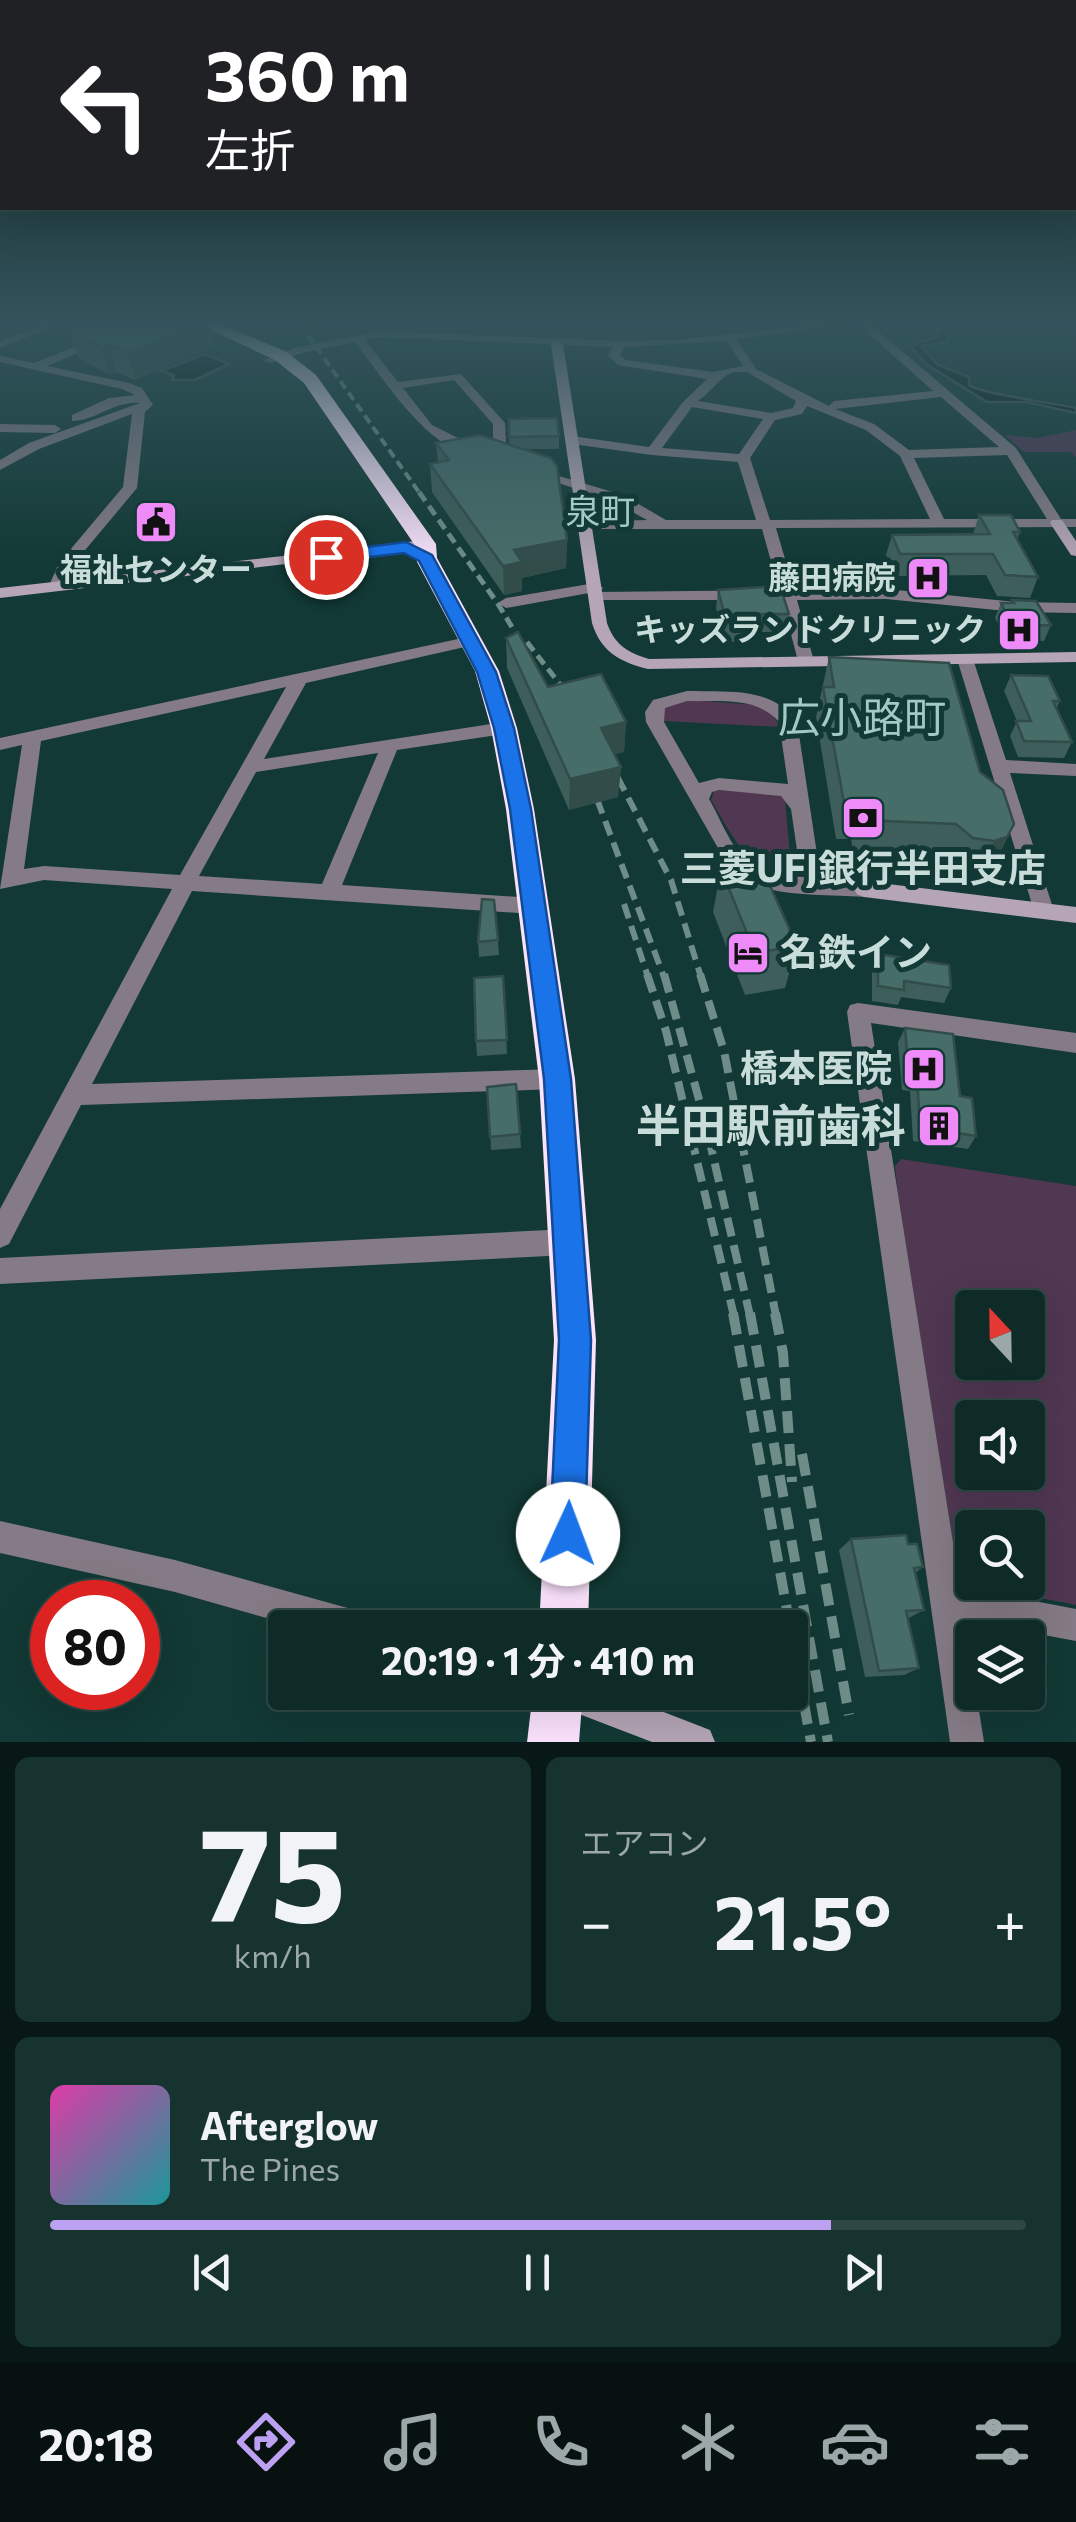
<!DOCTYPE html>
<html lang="ja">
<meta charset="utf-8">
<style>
:root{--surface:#0e2b28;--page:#173330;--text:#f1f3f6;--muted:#9ba7a8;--line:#2e4745;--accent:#bca0f2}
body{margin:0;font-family:Commissioner,"Noto Sans JP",sans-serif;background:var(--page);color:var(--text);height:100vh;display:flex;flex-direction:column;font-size:38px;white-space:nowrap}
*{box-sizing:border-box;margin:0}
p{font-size:32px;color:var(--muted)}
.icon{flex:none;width:55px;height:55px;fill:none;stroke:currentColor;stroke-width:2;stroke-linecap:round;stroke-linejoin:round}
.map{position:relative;height:1742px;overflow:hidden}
.sheet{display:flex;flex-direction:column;gap:15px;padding:15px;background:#081816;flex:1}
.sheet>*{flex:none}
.hud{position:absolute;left:0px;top:0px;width:1078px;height:210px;box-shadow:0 10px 40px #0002,0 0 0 2px var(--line);background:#202124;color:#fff;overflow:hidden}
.needle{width:65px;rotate:338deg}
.controls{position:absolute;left:955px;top:1290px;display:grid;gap:20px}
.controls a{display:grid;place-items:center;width:90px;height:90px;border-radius:10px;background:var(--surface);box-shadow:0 10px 40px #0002,0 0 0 2px var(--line);font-size:50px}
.speed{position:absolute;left:30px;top:1580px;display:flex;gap:20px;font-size:50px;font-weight:700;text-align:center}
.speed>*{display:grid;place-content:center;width:130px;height:130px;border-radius:50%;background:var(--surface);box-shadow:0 10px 40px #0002,0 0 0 2px var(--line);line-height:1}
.speed .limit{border:15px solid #d22;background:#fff;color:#111}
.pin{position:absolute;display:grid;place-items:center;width:85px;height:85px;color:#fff;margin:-42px;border:5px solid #fff;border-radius:50%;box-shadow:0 2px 10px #0007}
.me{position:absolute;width:110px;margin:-55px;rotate:2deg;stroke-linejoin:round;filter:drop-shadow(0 0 8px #0008)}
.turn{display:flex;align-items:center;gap:35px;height:210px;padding:0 40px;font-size:45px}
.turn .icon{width:130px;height:130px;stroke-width:2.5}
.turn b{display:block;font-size:70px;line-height:85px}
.big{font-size:75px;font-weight:700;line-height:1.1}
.sheet .card{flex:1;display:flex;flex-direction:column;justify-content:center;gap:15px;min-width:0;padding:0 35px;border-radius:15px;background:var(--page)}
.sheet .dial{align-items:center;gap:0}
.dial b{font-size:130px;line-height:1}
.song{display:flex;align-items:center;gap:30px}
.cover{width:120px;height:120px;border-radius:15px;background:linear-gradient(135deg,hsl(320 70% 55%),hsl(180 70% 35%))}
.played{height:10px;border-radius:5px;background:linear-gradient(90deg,var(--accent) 80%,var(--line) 80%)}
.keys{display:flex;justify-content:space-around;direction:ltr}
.heat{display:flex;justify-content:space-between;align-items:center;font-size:55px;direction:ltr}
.sheet .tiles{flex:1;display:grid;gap:15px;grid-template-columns:1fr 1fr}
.card:last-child{grid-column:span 2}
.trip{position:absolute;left:268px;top:1610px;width:540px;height:100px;border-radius:10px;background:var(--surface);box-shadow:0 10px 40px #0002,0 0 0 2px var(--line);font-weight:700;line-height:100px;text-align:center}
.tabs{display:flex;height:160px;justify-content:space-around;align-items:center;background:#061110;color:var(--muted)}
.tabs .icon{width:70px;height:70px}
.tabs .active{color:var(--accent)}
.tabs b{font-size:45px;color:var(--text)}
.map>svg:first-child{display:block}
</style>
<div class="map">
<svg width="1076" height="1742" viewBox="0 0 1076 1742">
<rect width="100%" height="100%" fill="#123935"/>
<g fill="#503752" fill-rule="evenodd">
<polygon points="1076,430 1076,457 1070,452 1024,452 1005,435 1038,438"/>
<polygon points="690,700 759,705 766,707 781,727 663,721 660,714 666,706"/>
<path d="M714 790 778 792 785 799 790 855 806 874C756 888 731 834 711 800Z"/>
<path d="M901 1159 1076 1186V1605L970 1584 957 1569 898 1195 895 1166ZM972 1308H1028V1362H972ZM972 1418H1028V1472H972ZM972 1528H1028V1582H972Z"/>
</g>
<g fill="#021917" stroke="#3d5452" stroke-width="2.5">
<path d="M957 328 962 332 979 331 949 335 946 342 921 346 938 365 969 377V385C978 393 1057 404 1076 408V413L1026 402H987L926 364 910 345 937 338 938 330Z"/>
<polygon points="205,354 229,364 195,380 172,380 174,375 161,371"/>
</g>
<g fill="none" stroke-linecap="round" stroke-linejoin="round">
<g fill="#857b86" fill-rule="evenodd">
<polygon points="46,324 61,324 0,348 0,341"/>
<path d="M131 324H146L47 366 129 383 142 388 153 405 145 412 137 488 71 567 61 591H51L48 588 59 563 123 487 132 414 39 449 0 470V460L29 443 140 403C113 401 96 421 72 421V415L109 398 135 395 122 389 0 362V356L34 363Z"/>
<path d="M817 324H851L737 339 756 369 829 406 834 401 933 391 858 324H870L1016 448 1061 519H1076V527L776 528 794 590 886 589 1016 602 1076 603V613L1016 612 886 599 797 600 814 661 806 666 798 661 782 600H592V594L597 592 779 590 762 529H583L576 525 578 522 647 520 613 501 528 473 535 469 623 495 666 520H756L738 462 652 455 572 444 566 440 572 436 649 447 683 402 707 379 618 365 608 355 613 347 379 337 365 340 398 382 461 374 505 423 507 461 500 465 493 461V424L454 380 403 388 432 425 480 449V455C431 457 382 376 355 342L302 353 270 363 264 360 295 348 379 331 620 341 676 340ZM727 341 743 366 713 372 626 360 620 355 624 347ZM733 372H747L796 401 793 408 771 413 698 401C712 391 718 379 733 372ZM941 397 999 447 909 450 874 424 835 409ZM807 406 866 430 900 456 930 519 770 520 750 458 775 420 802 414ZM692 407 763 419 739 454 662 448ZM1007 455 1047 519H944L914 458Z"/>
<polygon points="0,424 55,425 61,429 55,433 0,432"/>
<polygon points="595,583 603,588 600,591 506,608 498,603 506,598"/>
<path d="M472 636 480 641 478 644 306 683 264 759 504 722 510 724 513 728 510 732 504 734 397 750 342 885 534 898 541 900 544 906 541 912 534 914 192 891 92 1084 557 1069 565 1072 569 1079 565 1086 557 1089 81 1105 9 1244 0 1248V1209L172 889 44 880 0 889 22 745 0 750V738ZM286 687 180 875 44 866 24 869 41 741ZM378 753 322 884 199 876 256 772Z"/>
<polygon points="965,654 973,659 1006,760 1076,764 1076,776 1010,773 1054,911 1051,917 1037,917 1034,911 957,659"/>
<path d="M687 691C726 692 771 686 797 721L817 854 836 870 871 884 874 889 871 894 864 897C821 893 763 900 730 869L646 722 645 712 653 700ZM687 701C719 702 757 696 779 722L788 784 719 778 699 783 664 722 665 708ZM719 790 781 796 791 809 798 857 819 878C801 876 778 878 761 872 736 862 722 821 709 799L712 792Z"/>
<polygon points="858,1003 1076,1033 1076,1053 871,1023 960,1587 1076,1609 1076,1641 965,1620 972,1667 972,1692 976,1692 984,1742 950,1742 847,1012 850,1005"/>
<polygon points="568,1229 577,1233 581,1242 577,1251 568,1255 0,1284 0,1258"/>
<polygon points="0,1521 175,1560 362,1612 374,1616 378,1628 302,1628 175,1592 0,1553"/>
</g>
<g fill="#b5a5b6" fill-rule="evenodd">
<path d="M557 341 563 344 607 623C614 644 628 653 649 659L1076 652V662L648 669C620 662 601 652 592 623L551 344Z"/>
<polygon points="1052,520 1062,520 1076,541 1076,556 1071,555 1050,523"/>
<polygon points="425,540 432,544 430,547 0,598 0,588"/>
<polygon points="864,881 1076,907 1076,923 864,897 857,894 854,889 857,884"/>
<polygon points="548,1692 612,1692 710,1730 715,1742 652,1742 553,1704"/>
</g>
<g fill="#fbe2fd" fill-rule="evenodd">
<polygon points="198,324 220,324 287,352 316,375 436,544 437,558 499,671 517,728 534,809 575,1079 596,1340 588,1628 539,1628 554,1340 539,1079 506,809 491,728 475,671 415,558 414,544 304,383 275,360"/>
<polygon points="533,1692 583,1692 579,1742 527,1742"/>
</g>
<polyline stroke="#6e8c88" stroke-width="4" stroke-dasharray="9 5" stroke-linecap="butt" points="300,324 421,495"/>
<g stroke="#6e8c88" stroke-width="5" stroke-dasharray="11 6" stroke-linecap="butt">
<polyline points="419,492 498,604 530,657"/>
<polyline points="527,642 576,705"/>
</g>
<g stroke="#6e8c88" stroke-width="6" stroke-dasharray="15 8" stroke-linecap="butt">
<polyline points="607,757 671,880 701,977"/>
<polyline points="589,778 664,977"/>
<polyline points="624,904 648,977"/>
</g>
<g stroke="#6e8c88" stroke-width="8" stroke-dasharray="19 9" stroke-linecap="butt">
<polyline points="647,974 666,1031 734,1316"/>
<polyline points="664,974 705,1121 750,1316"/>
<polyline points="700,974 724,1051 776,1316"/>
</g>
<g stroke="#6e8c88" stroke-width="10" stroke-dasharray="22 11" stroke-linecap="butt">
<polyline points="733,1313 811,1742"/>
<polyline points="750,1313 828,1742"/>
<polyline points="775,1313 783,1353 792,1482"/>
<polyline points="802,1454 849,1715"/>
</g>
</g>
<g fill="#3d5e5a">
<polygon points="88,324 208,324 213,347 135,380 116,372 109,375 78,357 70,331"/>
<polygon points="509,419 559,436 559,449 523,449 567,540 566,568 522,578 522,591 504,595 432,492 430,464 438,462 436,443 509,445"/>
<polygon points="979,515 1020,532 1017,540 1038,577 1030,598 997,596 986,575 894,576 886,555 892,535 973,534"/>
<polygon points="718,590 789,614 786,632 755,632 754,641 724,642 716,608"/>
<polygon points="1012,600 1051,625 1044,641 1007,641 995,618 1001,603 1011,603"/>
<polygon points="506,638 548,687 626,722 624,752 614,754 621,767 618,797 569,810 507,668"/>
<polygon points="829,657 980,772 1014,824 993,867 981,871 960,868 943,854 853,850 851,839 836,839 816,717"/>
<polygon points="1011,675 1060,701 1056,709 1072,742 1064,758 1018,757 1010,736 1017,721 1004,691"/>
<polygon points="721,869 797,946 785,988 745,995 713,912"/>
<polygon points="498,940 499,955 479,957 478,942"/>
<polygon points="878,954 951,988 944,1003 901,997 898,1005 872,1001 872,969"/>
<polygon points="503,976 507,1054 477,1056 476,1041"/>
<polygon points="905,1028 960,1096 976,1136 968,1149 913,1141 910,1091 902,1090 898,1042"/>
<polygon points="487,1087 520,1134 521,1148 491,1150"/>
<polygon points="851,1539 908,1544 923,1567 915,1573 924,1610 907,1619 919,1668 904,1675 865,1677 839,1550"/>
</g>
<g fill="#324c4a">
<polygon points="200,324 208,324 213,347 135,380 128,353"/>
<polygon points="109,345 116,372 109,375 101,348"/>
<polygon points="567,540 566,568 522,578 522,591 504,595 503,566 514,550"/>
<polygon points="626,722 624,752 599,758 601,728"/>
<polygon points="621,767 618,797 569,810 570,779"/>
<polygon points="1014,824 993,867 981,871 994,841"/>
</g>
<g fill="#476d69" stroke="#324c4a" stroke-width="2.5">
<polygon points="88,324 200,324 128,353 109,345 101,348 70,331"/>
<polygon points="557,418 559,436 509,437 509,419"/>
<polygon points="480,435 551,458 557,466 567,540 514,550 522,562 503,566 430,464 449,460 436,443"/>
<polygon points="979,515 1011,515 1020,532 1013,532 1038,577 1005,575 993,554 900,554 892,535 990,534"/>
<polygon points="780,586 789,614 754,614 757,623 727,623 718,590"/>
<polygon points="1012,600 1036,601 1051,625 1013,626 1001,603 1014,603"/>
<polygon points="518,632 548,687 601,674 626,722 601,728 621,767 570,779 506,638"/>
<polygon points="829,657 949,663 980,772 1003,790 1014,824 1007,837 994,841 973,838 956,824 862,820 860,809 845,808 823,687 834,687"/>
<polygon points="1011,675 1048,676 1060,701 1053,701 1072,742 1024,741 1016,721 1031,721"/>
<polygon points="759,861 797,946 755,953 721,869"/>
<polygon points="482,899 494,900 498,940 478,942"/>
<polygon points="878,954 949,965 951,988 904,981 904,990 878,986"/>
<polygon points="503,976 507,1040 476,1041 474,978"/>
<polygon points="905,1028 953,1034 960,1096 972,1098 976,1136 920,1127 917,1076 909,1075"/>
<polygon points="516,1084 520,1134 490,1137 487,1087"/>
<polygon points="906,1535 908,1544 917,1544 923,1567 914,1568 924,1610 906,1611 919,1668 879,1671 851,1539"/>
</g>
<linearGradient id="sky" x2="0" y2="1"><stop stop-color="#0a1f1d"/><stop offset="0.57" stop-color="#33545c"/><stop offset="1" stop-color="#33545c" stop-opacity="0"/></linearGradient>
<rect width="1076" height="568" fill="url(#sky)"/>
<polygon fill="#1a73e8" stroke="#114b97" stroke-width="2.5" points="406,542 432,555 496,672 514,728 531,809 571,1079 591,1340 585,1534 580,1546 568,1551 555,1546 550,1534 559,1340 544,1079 510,809 494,728 477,672 419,561 404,553 326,562 317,557 326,552"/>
<defs>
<g id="civic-square" transform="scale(2.25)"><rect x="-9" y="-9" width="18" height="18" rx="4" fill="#ee8bf8" stroke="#123935"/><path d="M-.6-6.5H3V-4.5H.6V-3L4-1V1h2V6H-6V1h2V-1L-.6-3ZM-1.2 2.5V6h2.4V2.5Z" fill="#111"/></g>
<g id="hospital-square" transform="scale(2.25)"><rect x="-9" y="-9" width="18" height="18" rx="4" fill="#ee8bf8" stroke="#123935"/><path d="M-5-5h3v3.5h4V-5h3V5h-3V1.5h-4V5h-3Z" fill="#111"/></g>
<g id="bank-square" transform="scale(2.25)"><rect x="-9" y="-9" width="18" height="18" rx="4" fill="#ee8bf8" stroke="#123935"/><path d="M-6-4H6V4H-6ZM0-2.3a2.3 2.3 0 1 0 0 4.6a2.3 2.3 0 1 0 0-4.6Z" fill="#111"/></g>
<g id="hotel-square" transform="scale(2.25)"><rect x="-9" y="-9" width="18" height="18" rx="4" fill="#ee8bf8" stroke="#123935"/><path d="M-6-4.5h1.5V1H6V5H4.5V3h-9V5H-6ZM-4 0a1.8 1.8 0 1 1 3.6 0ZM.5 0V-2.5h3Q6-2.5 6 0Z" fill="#111"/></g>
<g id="building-square" transform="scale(2.25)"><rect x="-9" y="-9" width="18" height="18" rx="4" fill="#ee8bf8" stroke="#123935"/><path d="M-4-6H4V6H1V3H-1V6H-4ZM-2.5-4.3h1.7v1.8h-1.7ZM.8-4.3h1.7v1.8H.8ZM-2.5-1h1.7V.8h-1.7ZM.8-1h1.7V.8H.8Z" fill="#111"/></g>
</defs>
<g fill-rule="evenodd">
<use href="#civic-square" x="156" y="522"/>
<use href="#hospital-square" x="928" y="578"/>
<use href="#hospital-square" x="1019" y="630"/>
<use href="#bank-square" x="863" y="818"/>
<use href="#hotel-square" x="748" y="953"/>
<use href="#hospital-square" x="924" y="1069"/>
<use href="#building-square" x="939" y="1126"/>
</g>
<g text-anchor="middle" stroke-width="10" stroke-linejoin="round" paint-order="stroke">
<g font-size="32" font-weight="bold" fill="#c8ddda" stroke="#123935" text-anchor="end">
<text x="156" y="581" text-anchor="middle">福祉センター</text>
<text x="896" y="589">藤田病院</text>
<text x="986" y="641">キッズランドクリニック</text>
</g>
<g font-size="35" fill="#a1cac4" stroke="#123935">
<text x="600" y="524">泉町</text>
</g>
<g font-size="38" font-weight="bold" fill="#c8ddda" stroke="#123935">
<text x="863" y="882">三菱UFJ銀行半田支店</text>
<text x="780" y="966" text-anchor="start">名鉄イン</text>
<text x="892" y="1082" text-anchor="end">橋本医院</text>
</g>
<g font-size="42" fill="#a1cac4" stroke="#123935">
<text x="862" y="733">広小路町</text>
</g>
<g font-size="45" font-weight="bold" fill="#c8ddda" stroke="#123935" text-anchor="end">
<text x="906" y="1142">半田駅前歯科</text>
</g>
</g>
</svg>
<div class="controls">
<a><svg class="needle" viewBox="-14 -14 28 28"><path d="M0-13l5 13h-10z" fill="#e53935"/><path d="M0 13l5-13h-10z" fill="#9ba7a8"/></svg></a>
<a><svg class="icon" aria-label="sound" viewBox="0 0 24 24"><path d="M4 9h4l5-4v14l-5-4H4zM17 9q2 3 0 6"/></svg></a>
<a><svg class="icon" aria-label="search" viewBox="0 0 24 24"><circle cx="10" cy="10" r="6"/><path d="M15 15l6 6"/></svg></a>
<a><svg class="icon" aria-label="layers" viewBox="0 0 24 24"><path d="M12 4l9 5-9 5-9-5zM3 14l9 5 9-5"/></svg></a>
</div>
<div class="speed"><div class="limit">80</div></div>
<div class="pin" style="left:326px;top:557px;background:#d93025"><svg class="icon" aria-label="arrive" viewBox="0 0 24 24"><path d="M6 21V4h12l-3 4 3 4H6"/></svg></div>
<svg class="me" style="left:568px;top:1534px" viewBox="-20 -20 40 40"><circle r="19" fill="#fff"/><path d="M0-13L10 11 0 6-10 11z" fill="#1a73e8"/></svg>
<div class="trip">20:19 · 1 分 · 410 m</div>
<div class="hud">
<div class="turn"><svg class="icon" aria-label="left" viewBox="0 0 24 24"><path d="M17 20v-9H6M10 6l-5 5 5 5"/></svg><div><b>360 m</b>左折</div></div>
</div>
</div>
<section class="sheet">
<div class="tiles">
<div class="card dial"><b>75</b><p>km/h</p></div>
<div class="card"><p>エアコン</p>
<div class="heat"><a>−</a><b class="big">21.5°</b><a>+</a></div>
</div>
<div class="card">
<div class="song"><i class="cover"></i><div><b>Afterglow</b><p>The Pines</p></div></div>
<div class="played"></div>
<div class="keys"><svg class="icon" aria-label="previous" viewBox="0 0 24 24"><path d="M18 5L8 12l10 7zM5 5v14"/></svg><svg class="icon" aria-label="pause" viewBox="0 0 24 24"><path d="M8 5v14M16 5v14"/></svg><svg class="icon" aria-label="next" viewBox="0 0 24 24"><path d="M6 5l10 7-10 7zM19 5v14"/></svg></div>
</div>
</div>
</section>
<nav class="tabs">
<b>20:18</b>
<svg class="icon active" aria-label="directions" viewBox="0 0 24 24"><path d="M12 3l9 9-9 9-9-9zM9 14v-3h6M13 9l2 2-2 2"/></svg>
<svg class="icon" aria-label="music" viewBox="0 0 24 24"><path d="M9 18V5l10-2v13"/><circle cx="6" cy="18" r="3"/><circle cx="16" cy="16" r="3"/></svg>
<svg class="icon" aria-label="phone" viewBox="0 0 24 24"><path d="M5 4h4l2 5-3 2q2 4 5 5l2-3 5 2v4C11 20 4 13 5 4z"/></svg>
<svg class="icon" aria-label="climate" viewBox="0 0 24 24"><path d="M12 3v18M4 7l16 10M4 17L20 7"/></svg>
<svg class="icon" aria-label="car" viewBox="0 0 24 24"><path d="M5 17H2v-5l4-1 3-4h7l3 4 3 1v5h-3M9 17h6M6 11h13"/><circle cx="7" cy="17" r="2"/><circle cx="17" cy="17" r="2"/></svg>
<svg class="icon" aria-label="filters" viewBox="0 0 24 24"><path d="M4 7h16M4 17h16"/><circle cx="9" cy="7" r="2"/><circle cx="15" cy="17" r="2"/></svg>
</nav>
